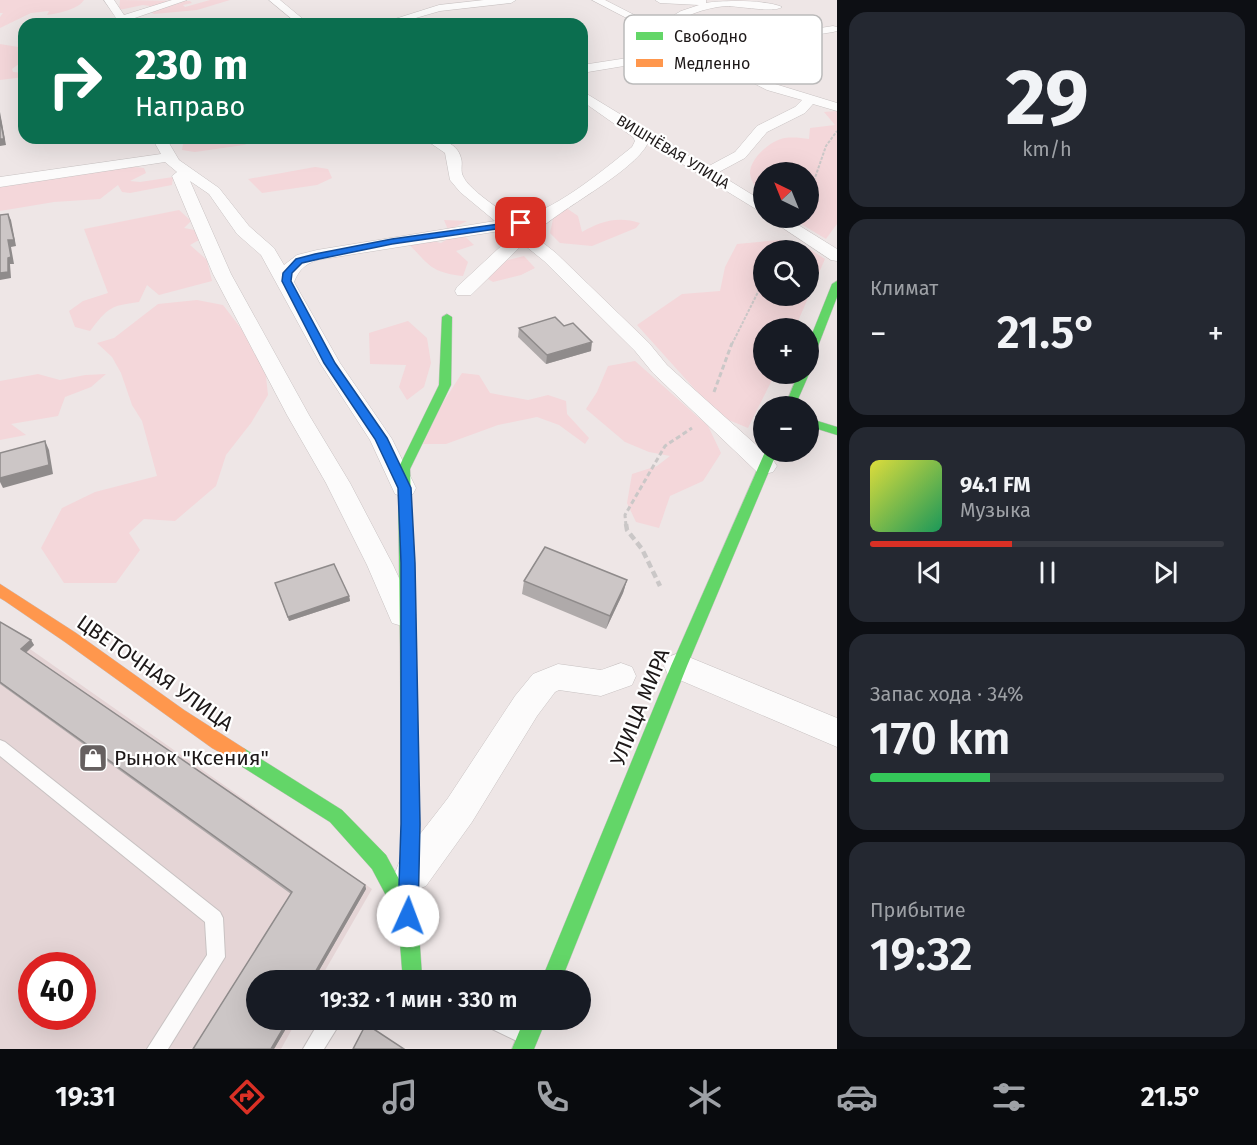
<!DOCTYPE html>
<html lang="ru">
<meta charset="utf-8">
<style>
:root{--surface:#171b24;--page:#242831;--text:#f1f3f6;--muted:#9ea1a6;--line:#363941;--accent:#d93025}
body{margin:0;font-family:"Fira Sans",sans-serif;background:var(--page);color:var(--text);height:100vh;display:flex;flex-direction:column;font-size:22px;white-space:nowrap}
*{box-sizing:border-box;margin:0}
p{font-size:20px;color:var(--muted)}
.icon{flex:none;width:33px;height:33px;fill:none;stroke:currentColor;stroke-width:2;stroke-linecap:round;stroke-linejoin:round}
.map{position:relative;flex:1;overflow:hidden}
.panel{display:flex;flex-direction:column;gap:12px;padding:12px;background:#0d0f14;width:420px}
.panel>*{flex:none}
.guide{position:absolute;left:18px;top:18px;width:570px;height:126px;border-radius:18px;box-shadow:0 6px 24px #0002;background:#0b6e4f;color:#fff;overflow:hidden}
.needle{width:39px;rotate:317deg}
.tools{position:absolute;left:753px;top:162px;display:grid;gap:12px}
.tools a{display:grid;place-items:center;width:66px;height:66px;border-radius:50%;background:var(--surface);box-shadow:0 6px 24px #0002;font-size:30px}
.speed{position:absolute;left:18px;top:952px;display:flex;gap:12px;font-size:30px;font-weight:700;text-align:center}
.speed>*{display:grid;place-content:center;width:78px;height:78px;border-radius:50%;background:var(--surface);box-shadow:0 6px 24px #0002;line-height:1}
.speed .limit{border:9px solid #d22;background:#fff;color:#111}
.pin{position:absolute;display:grid;place-items:center;width:51px;height:51px;color:#fff;margin:-26px;border-radius:12px;box-shadow:0 3px 9px #0006}
.me{position:absolute;width:66px;margin:-33px;rotate:2deg;stroke-linejoin:round;filter:drop-shadow(0 0 4px #0008)}
.turn{display:flex;align-items:center;gap:21px;height:126px;padding:0 18px;font-size:27px}
.turn .icon{width:78px;height:78px;stroke-width:2.5}
.turn b{display:block;font-size:42px;line-height:51px}
.big{font-size:45px;font-weight:600;line-height:1.1}
.panel .tile{flex:1;display:flex;flex-direction:column;justify-content:center;gap:9px;min-width:0;padding:0 21px;border-radius:18px;background:var(--page)}
.panel .dial{align-items:center;gap:0}
.dial b{font-size:78px;line-height:1}
.song{display:flex;align-items:center;gap:18px}
.cover{width:72px;height:72px;border-radius:9px;background:linear-gradient(135deg,hsl(60 70% 55%),hsl(150 70% 35%))}
.played{height:6px;border-radius:3px;background:linear-gradient(90deg,var(--accent) 40%,var(--line) 40%)}
.keys{display:flex;justify-content:space-around;direction:ltr}
.heat{display:flex;justify-content:space-between;align-items:center;font-size:33px;direction:ltr}
.charge{height:9px;border-radius:4px;background:linear-gradient(90deg,#34c759 34%,var(--line) 0)}
.trip{position:absolute;left:246px;top:970px;width:345px;height:60px;border-radius:30px;background:var(--surface);box-shadow:0 6px 24px #0002;font-weight:600;line-height:60px;text-align:center}
.dock{display:flex;height:96px;justify-content:space-around;align-items:center;background:#090b0e;color:var(--muted)}
.dock .icon{width:42px;height:42px}
.dock .current{color:var(--accent)}
.dock b{font-size:27px;color:var(--text)}
main{display:flex;flex:1;min-height:0}
.map>svg:first-child{display:block}
</style>
<main>
<div class="map">
<svg width="837" height="1049" viewBox="0 0 837 1049">
<rect width="100%" height="100%" fill="#eee6e6"/>
<path fill="#e5d5d6" fill-rule="evenodd" d="M0 628 372 889 319 981H256V1020H297L281 1049H0ZM32 966H82V1017H32Z"/>
<g fill="#f4d7da" fill-rule="evenodd">
<path d="M0 0H84C77 10 59 13 47 15L49 11 31 13 0 28V17L3 13H0Z"/>
<polygon points="120,0 190,1 192,3 183,5 185,7 210,0 230,0 197,10 154,14 148,10 150,6 143,5 119,10"/>
<polygon points="0,44 24,48 24,60 12,69 13,72 24,73 24,77 0,80"/>
<path d="M837 111V224L826 239 791 218H808V172H764L763 198C758 191 751 183 750 173 750 158 771 140 785 138 793 137 802 138 809 139L810 128 835 125 824 112Z"/>
<path d="M184 138H300C288 140 252 141 244 145L195 152 182 150Z"/>
<polygon points="125,166 144,168 146,173 130,181 140,182 173,177 172,185 130,193 122,192 118,185 100,199 54,202 0,211 0,184"/>
<polygon points="315,167 328,169 332,178 317,185 262,193 248,179"/>
<path d="M562 205 578 216 582 232C601 221 618 216 640 223L636 228 592 246 560 243 550 233 553 219Z"/>
<path d="M179 210 191 221 184 228 200 231 199 240 190 245 207 260 212 281 159 295 147 285 139 302C109 306 108 308 90 331L75 327 69 311 83 301 108 293 84 229Z"/>
<path d="M444 220 467 221 455 227 474 245 456 251 468 262 463 276C426 272 429 262 403 239L420 238 441 243 451 237Z"/>
<path d="M779 240 805 246 825 259 795 328H764V374H775L748 428 719 416 637 325 682 294 720 291 725 267 737 244ZM764 250H808V296H764Z"/>
<polygon points="524,256 535,268 521,275 493,282 488,279 504,261"/>
<polygon points="197,300 223,305 264,358 268,395 251,423 226,455 216,486 175,521 144,519 129,533 140,550 116,583 64,583 41,548 62,508 95,492 157,476 142,421 132,405 121,373 112,357 97,343 114,338 158,304"/>
<polygon points="408,321 427,338 431,363 424,387 407,400 399,387 406,365 370,364 369,333"/>
<polygon points="635,361 708,426 721,453 703,481 670,496 659,528 636,522 627,503 632,474 657,466 670,456 649,452 625,442 586,409 597,392 608,366"/>
<polygon points="462,373 479,375 490,393 528,400 548,395 566,401 567,414 589,438 585,444 559,425 537,417 498,425 446,444 423,444 442,404"/>
<polygon points="38,374 60,380 85,375 106,374 91,387 65,397 58,416 11,424 26,435 0,440 0,381"/>
</g>
<g fill="none" stroke-linecap="round" stroke-linejoin="round">
<g stroke="#c8c2c2" stroke-width="2">
<g id="lane">
<polygon points="0,740 5,742 220,912 223,918 225,957 168,1049 147,1049 207,955 205,922 0,756"/>
<polygon points="320,1020 342,1020 324,1049 303,1049"/>
<polygon points="486,1020 515,1020 526,1025 529,1032 526,1039 519,1042 488,1027"/>
</g>
</g>
<g stroke="#c8c2c2" stroke-width="1">
<g id="street">
<polygon points="104,0 114,0 124,15 172,0 187,0 126,21 126,24 116,24 116,18"/>
<polygon points="269,0 280,0 309,24 298,24"/>
<polygon points="484,0 516,0 511,3 440,11 395,24 379,24 439,5"/>
<path d="M592 0H605L656 26 681 11 699 5 660 3 655 0H706V3C723 0 768 0 782 7 774 13 739 6 726 6 703 8 683 16 664 30L700 47 833 26 837 27V31L833 32 710 52 775 84 837 103V111L813 104 805 113 767 132 745 158 717 173 764 202V214L648 143C633 173 560 208 533 235L556 253 649 343 667 365 773 460 777 466 773 472 765 474 757 472 653 373 635 351 544 261 523 244 471 295H457L455 291 457 287 513 235 506 230 317 260C304 265 299 270 294 282L340 363 392 439 416 488 413 494 404 497 395 494 370 440 320 363 261 255 237 234 209 194 190 181 231 274 309 415 350 483 393 565 416 615 412 623 402 626 392 623 367 565 326 483 287 415 213 274 172 176 177 172 165 162 0 187V177L161 154 152 138H166L179 160 219 188 249 226 274 248 284 265 297 255 317 250 495 221 460 192 450 180 445 153 423 138C437 138 457 141 461 158 463 163 460 171 463 176 468 189 501 210 513 219 550 215 602 171 632 147L635 141 633 137 582 101V91L707 167 735 152 757 126 795 107 802 100 767 90 696 54 582 73V65L686 49Z"/>
<polygon points="768,218 787,218 837,249 837,261 831,260"/>
<polygon points="679,653 837,718 837,747 668,675 664,666 668,657"/>
<polygon points="621,663 632,667 636,676 632,685 601,696 559,690 555,692 537,716 472,822 426,886 413,891 400,886 395,873 400,860 448,798 515,696 533,674 558,664 601,670"/>
</g>
</g>
<g stroke="#c8c2c2" stroke-width="1">
<g id="fast">
<polygon points="837,281 837,297 813,359 808,362 808,344 832,284"/>
<polygon points="447,314 452,317 451,385 410,469 420,824 418,917 422,977 421,981 403,981 398,918 372,869 330,822 233,761 230,755 233,749 239,747 245,749 342,810 386,855 400,881 402,824 398,469 439,385 442,317"/>
<polygon points="798,374 809,374 795,406 785,406"/>
<polygon points="808,418 837,427 837,435 808,426"/>
<polygon points="765,452 777,452 687,666 561,981 541,981 671,666"/>
<polygon points="524,1020 546,1020 534,1049 512,1049"/>
</g>
</g>
<g stroke="#c8c2c2" stroke-width="1">
<polygon id="slow" points="0,584 76,633 184,710 245,749 248,755 245,761 239,763 212,748 65,642 5,601 0,598"/>
</g>
<g stroke="#cac7c7" stroke-width="2" stroke-dasharray="3 1.5" stroke-linecap="butt">
<polyline points="808,198 826,146 837,131"/>
<polyline points="732,344 764,280"/>
</g>
<g stroke="#cac7c7" stroke-width="3" stroke-dasharray="5 3" stroke-linecap="butt">
<polyline points="714,392 732,343"/>
<polyline points="626,526 625,515 665,446 692,428"/>
</g>
<polyline stroke="#cac7c7" stroke-width="4.5" stroke-dasharray="7 4" stroke-linecap="butt" points="626,524 627,530 642,549 660,586"/>
<use href="#lane" fill="#fcfbfb" fill-rule="evenodd"/>
<use href="#street" fill="#fcfbfb" fill-rule="evenodd"/>
<use href="#fast" fill="#63d668" fill-rule="evenodd"/>
<use href="#slow" fill="#ff974d" fill-rule="evenodd"/>
</g>
<g fill="#afaaaa">
<polygon points="519,328 591,351 546,364 518,337"/>
<polygon points="627,580 623,593 606,629 522,594 524,581"/>
<polygon points="275,583 349,596 350,601 289,621"/>
<polygon points="0,622 31,640 34,645 26,653 365,885 366,889 313,981 256,981 256,1020 291,1020 274,1049 193,1049 291,894 0,684"/>
</g>
<g fill="#8f8b8b">
<polygon points="0,112 6,145 0,146"/>
<polygon points="8,214 11,220 16,246 11,247 14,264 10,264 11,278 0,280 0,273 8,258"/>
<polygon points="592,342 591,351 546,364 547,355"/>
<polygon points="45,441 49,450 53,474 3,488 0,482 0,478"/>
<polygon points="627,580 623,593 606,629 610,616"/>
<polygon points="349,596 350,601 289,621 288,617"/>
<polygon points="31,640 34,645 24,654 21,649"/>
<polygon points="365,885 366,889 313,981 310,981"/>
<polygon points="288,1020 291,1020 274,1049 271,1049"/>
</g>
<g fill="#ccc6c6" stroke="#8f8b8b" stroke-width="1.5">
<polygon points="0,118 4,139 0,139"/>
<polygon points="8,214 14,240 8,240 11,257 8,258 8,272 0,273 0,215"/>
<polygon points="555,317 564,326 573,323 592,342 547,355 519,328"/>
<polygon points="45,441 49,465 0,478 0,453"/>
<polygon points="545,547 627,580 610,616 524,581"/>
<polygon points="334,564 349,596 288,617 275,583"/>
<polygon points="0,622 31,640 21,649 365,885 310,981 256,981 256,1020 288,1020 271,1049 193,1049 292,892 0,682"/>
<polygon points="366,1024 404,1049 353,1049"/>
</g>
<polygon fill="#1a73e8" stroke="#114b97" stroke-width="1.5" points="521,221 524,221 524,225 392,244 319,259 302,263 292,273 291,281 335,363 387,438 411,488 415,563 420,824 418,916 415,924 408,926 401,924 398,916 401,824 401,563 398,488 375,439 324,363 282,281 283,273 296,259 315,254 392,239"/>
<defs>
<g id="shop-square" transform="scale(1.5)"><rect x="-9" y="-9" width="18" height="18" rx="4" fill="#666060" stroke="#fff"/><path d="M-5-2.5h2.3a2.7 3.5 0 0 1 5.4 0H5L5.5 6h-11ZM-1.5-2.5h3a1.5 2.3 0 0 0-3 0Z" fill="#fff"/></g>
</defs>
<g fill-rule="evenodd">
<use href="#shop-square" x="93" y="758"/>
</g>
<g text-anchor="middle" stroke-width="4.5" stroke-linejoin="round" paint-order="stroke">
<g font-size="15" fill="#1d1818" stroke="#fff">
<text transform="translate(673 152) rotate(31)" y="5">ВИШНЁВАЯ УЛИЦА</text>
</g>
<g font-size="21" fill="#1d1818" stroke="#fff">
<text transform="translate(155 673) rotate(35)" y="7">ЦВЕТОЧНАЯ УЛИЦА</text>
<text transform="translate(640 707) rotate(-68)" y="7">УЛИЦА МИРА</text>
</g>
<g font-size="21" fill="#1d1818" stroke="#fff" text-anchor="start">
<text x="114" y="765">Рынок "Ксения"</text>
</g>
</g>
<rect x="624" y="15" width="198" height="69" rx="9" fill="#fff" stroke="#bbbaba" stroke-width="1.5"/>
<rect x="636" y="32" width="27" height="8" fill="#63d668"/>
<rect x="636" y="59" width="27" height="8" fill="#ff974d"/>
<g font-size="16" fill="#1d1818">
<text x="674" y="42">Свободно</text>
<text x="674" y="69">Медленно</text>
</g>
</svg>
<div class="tools">
<a><svg class="needle" viewBox="-14 -14 28 28"><path d="M0-13l5 13h-10z" fill="#e53935"/><path d="M0 13l5-13h-10z" fill="#9ea1a6"/></svg></a>
<a><svg class="icon" aria-label="search" viewBox="0 0 24 24"><circle cx="10" cy="10" r="6"/><path d="M15 15l6 6"/></svg></a>
<a>+</a>
<a>−</a>
</div>
<div class="speed"><div class="limit">40</div></div>
<div class="pin" style="left:521px;top:223px;background:#d93025"><svg class="icon" aria-label="arrive" viewBox="0 0 24 24"><path d="M6 21V4h12l-3 4 3 4H6"/></svg></div>
<svg class="me" style="left:408px;top:916px" viewBox="-20 -20 40 40"><circle r="19" fill="#fff"/><path d="M0-13L10 11 0 6-10 11z" fill="#1a73e8"/></svg>
<div class="trip">19:32 · 1 мин · 330 m</div>
<div class="guide">
<div class="turn"><svg class="icon" aria-label="right" viewBox="0 0 24 24"><path d="M7 20v-9h11M14 6l5 5-5 5"/></svg><div><b>230 m</b>Направо</div></div>
</div>
</div>
<section class="panel">
<div class="tile dial"><b>29</b><p>km/h</p></div>
<div class="tile"><p>Климат</p>
<div class="heat"><a>−</a><b class="big">21.5°</b><a>+</a></div>
</div>
<div class="tile">
<div class="song"><i class="cover"></i><div><b>94.1 FM</b><p>Музыка</p></div></div>
<div class="played"></div>
<div class="keys"><svg class="icon" aria-label="previous" viewBox="0 0 24 24"><path d="M18 5L8 12l10 7zM5 5v14"/></svg><svg class="icon" aria-label="pause" viewBox="0 0 24 24"><path d="M8 5v14M16 5v14"/></svg><svg class="icon" aria-label="next" viewBox="0 0 24 24"><path d="M6 5l10 7-10 7zM19 5v14"/></svg></div>
</div>
<div class="tile"><p>Запас хода · 34%</p><b class="big">170 km</b><div class="charge"></div></div>
<div class="tile"><p>Прибытие</p><b class="big">19:32</b></div>
</section>
</main>
<nav class="dock">
<b>19:31</b>
<svg class="icon current" aria-label="directions" viewBox="0 0 24 24"><path d="M12 3l9 9-9 9-9-9zM9 14v-3h6M13 9l2 2-2 2"/></svg>
<svg class="icon" aria-label="music" viewBox="0 0 24 24"><path d="M9 18V5l10-2v13"/><circle cx="6" cy="18" r="3"/><circle cx="16" cy="16" r="3"/></svg>
<svg class="icon" aria-label="phone" viewBox="0 0 24 24"><path d="M5 4h4l2 5-3 2q2 4 5 5l2-3 5 2v4C11 20 4 13 5 4z"/></svg>
<svg class="icon" aria-label="climate" viewBox="0 0 24 24"><path d="M12 3v18M4 7l16 10M4 17L20 7"/></svg>
<svg class="icon" aria-label="car" viewBox="0 0 24 24"><path d="M5 17H2v-5l4-1 3-4h7l3 4 3 1v5h-3M9 17h6M6 11h13"/><circle cx="7" cy="17" r="2"/><circle cx="17" cy="17" r="2"/></svg>
<svg class="icon" aria-label="filters" viewBox="0 0 24 24"><path d="M4 7h16M4 17h16"/><circle cx="9" cy="7" r="2"/><circle cx="15" cy="17" r="2"/></svg>
<b>21.5°</b>
</nav>
